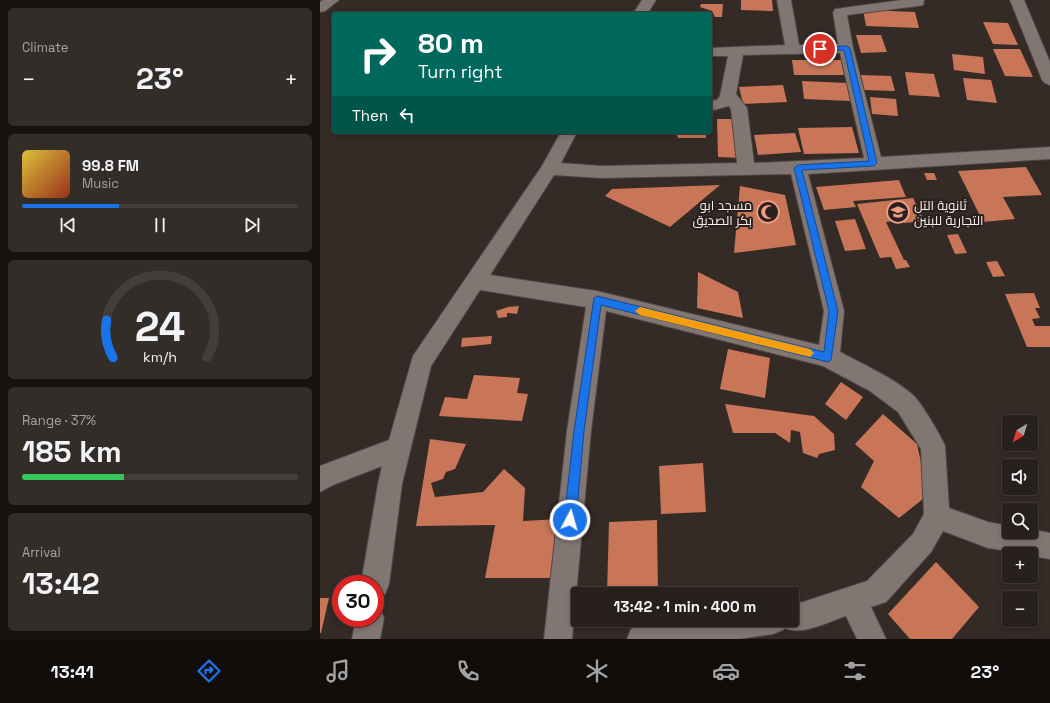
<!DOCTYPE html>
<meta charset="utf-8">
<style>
:root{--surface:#27201c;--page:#332d29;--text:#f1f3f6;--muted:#a4a3a3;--line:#433e3b;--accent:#1a73e8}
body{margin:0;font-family:"Space Grotesk",Cairo,sans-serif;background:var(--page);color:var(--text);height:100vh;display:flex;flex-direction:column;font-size:15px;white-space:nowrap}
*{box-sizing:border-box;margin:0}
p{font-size:13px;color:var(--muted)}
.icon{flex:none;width:22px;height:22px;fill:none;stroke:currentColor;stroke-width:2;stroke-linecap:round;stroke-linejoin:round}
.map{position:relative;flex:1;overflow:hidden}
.panel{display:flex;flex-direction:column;gap:8px;padding:8px;background:#15120f;width:320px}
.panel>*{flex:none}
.banner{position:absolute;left:12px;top:12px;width:380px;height:122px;border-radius:4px;box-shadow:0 2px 6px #0003,0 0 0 1px var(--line);background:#00695c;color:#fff;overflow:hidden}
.needle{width:26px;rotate:218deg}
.fabs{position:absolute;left:682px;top:415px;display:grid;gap:8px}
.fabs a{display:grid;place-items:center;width:36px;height:36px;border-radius:4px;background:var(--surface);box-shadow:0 2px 6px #0003,0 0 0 1px var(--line);font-size:20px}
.speed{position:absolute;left:12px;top:575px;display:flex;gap:8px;font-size:20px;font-weight:700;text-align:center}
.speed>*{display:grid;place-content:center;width:52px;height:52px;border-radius:50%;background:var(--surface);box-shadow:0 2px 6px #0003,0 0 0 1px var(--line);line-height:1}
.speed .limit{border:6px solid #d22;background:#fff;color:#111}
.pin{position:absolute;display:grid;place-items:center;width:34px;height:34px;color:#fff;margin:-17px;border:2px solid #fff;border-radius:50%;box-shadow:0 1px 4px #0007}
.me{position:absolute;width:44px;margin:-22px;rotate:6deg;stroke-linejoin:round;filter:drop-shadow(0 0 3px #0008)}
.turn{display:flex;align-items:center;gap:14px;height:84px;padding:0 20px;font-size:18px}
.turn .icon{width:52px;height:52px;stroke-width:2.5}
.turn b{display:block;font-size:28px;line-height:34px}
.then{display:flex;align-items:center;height:38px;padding:0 20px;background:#0003;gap:8px;font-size:15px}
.big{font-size:30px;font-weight:800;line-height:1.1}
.panel .tile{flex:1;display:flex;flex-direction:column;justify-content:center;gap:6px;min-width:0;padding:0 14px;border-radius:6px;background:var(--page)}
.panel .dial{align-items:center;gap:0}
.dial svg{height:104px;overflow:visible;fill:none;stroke:var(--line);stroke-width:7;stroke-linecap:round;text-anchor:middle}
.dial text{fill:var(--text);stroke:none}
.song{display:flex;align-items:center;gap:12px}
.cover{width:48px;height:48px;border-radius:6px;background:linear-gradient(135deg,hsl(50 70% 55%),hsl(10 70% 35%))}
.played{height:4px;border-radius:2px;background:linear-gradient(90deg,var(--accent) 35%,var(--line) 35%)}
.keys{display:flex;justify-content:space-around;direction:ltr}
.heat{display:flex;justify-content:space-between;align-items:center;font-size:22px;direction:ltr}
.charge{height:6px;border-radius:3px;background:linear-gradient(90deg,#34c759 37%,var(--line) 0)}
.trip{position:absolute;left:251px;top:587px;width:228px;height:40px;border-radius:4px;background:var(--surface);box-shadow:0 2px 6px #0003,0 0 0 1px var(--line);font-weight:800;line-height:40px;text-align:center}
.tabs{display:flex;height:64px;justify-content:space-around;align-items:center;background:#100d0b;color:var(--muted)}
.tabs .icon{width:28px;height:28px}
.tabs .current{color:var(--accent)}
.tabs b{font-size:18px;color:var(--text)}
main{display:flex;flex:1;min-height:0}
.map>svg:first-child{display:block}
</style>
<main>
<section class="panel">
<div class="tile"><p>Climate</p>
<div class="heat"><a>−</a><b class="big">23°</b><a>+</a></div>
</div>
<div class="tile">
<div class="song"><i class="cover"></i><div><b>99.8 FM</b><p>Music</p></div></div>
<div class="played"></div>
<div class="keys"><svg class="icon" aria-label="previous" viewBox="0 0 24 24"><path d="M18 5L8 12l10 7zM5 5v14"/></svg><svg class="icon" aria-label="pause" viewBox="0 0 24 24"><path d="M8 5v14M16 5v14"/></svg><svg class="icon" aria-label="next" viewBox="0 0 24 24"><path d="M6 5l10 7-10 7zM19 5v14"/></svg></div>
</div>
<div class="tile dial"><svg viewBox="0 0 100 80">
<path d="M14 69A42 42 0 1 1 86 69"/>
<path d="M14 69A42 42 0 0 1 9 40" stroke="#1a73e8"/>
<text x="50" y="56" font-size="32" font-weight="700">24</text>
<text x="50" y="72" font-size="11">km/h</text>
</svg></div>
<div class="tile"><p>Range · 37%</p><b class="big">185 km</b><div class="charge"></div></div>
<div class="tile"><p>Arrival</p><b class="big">13:42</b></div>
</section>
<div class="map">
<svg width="730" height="639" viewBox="0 0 730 639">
<rect width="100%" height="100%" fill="#342a26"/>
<g fill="#c97658">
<polygon points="421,0 452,0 453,11 421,10"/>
<polygon points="381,4 403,4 402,17 395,17 392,11 380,7"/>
<polygon points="543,10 595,12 599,28 546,26"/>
<rect x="390" y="21" width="2" height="21"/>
<polygon points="663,22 688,23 698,45 673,44"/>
<polygon points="536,35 561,35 567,52 541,53"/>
<polygon points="673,49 700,49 713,77 685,76"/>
<polygon points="632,54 663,57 665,74 634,70"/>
<polygon points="472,60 521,60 524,75 474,75"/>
<polygon points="585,72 614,74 620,97 589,95"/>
<polygon points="541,75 571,76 575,91 544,90"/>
<polygon points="643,78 671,80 677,103 647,100"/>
<polygon points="482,81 527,83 530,101 484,99"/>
<polygon points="463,85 467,102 423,104 419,87"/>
<polygon points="550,97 576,99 578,116 552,114"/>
<polygon points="397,119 419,119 422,158 398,157"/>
<polygon points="532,127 539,153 484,154 478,128"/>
<polygon points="356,132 386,132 386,138 358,138"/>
<polygon points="475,133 481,152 438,155 434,135"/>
<polygon points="706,167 722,195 683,197 695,219 663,222 638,171"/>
<polygon points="604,173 614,173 617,180 607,180"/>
<polygon points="579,180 586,197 533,201 536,207 504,210 496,187"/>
<polygon points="400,185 350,227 285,196 292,189"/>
<polygon points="420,186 465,195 476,245 414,253"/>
<polygon points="593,198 604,221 584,223 582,220 566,222 584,260 586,260 590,267 576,269 571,257 560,258 537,204"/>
<polygon points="535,219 546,249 525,251 515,221"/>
<polygon points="638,234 647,253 635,254 627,235"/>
<polygon points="677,261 685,276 673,277 666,262"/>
<polygon points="378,272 418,292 423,318 377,308"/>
<polygon points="714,293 720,308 715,308 720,318 712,319 715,326 730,326 730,347 707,347 685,294"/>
<polygon points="199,306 197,314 187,313 187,317 178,318 176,311 188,307"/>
<polygon points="172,336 171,344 141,347 142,338"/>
<polygon points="408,349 450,358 445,398 400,389"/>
<polygon points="154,375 200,378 197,393 208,394 202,421 119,416 125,397 147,399"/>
<polygon points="521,382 543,397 526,420 505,404"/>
<polygon points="405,404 494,416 514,434 515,450 499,454 497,458 483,453 480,432 471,430 470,443 455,433 413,433"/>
<polygon points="563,414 597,444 608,495 579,518 541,487 554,461 535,444"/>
<polygon points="110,439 146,444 135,469 126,472 123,479 111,483 115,497 163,492 184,469 205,488 203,521 240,519 235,578 165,578 175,525 96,526"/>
<polygon points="383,463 386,512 341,514 339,466"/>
<polygon points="337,520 338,594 287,594 289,522"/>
<polygon points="616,562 659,607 632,639 590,639 568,614"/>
<polygon points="0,598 9,598 1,633 0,633"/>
</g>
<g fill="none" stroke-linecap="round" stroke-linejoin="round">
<g stroke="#514745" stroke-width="2">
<g id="minor">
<polygon points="3,0 19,0 5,11 0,12 0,2"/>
<polygon points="322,0 336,0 327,14 313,14"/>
<path d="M457 0H471L479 45 518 44 513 12 515 9 582 0H604L603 5 598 6 527 15 533 48 561 157 730 147V159L488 174 524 311 520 352C542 364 576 379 594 396 603 406 620 434 625 446L629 508 668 522 689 526V532H711V529L730 533V559L711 556V554L668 548 623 531 611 552 566 602 551 607 566 639H537L526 616C507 622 483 636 464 628L463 630 453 634 419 639H307L311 629 321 625 354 620H472V603L483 602 547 581 593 534 604 514 601 449 578 412 550 391 503 366 286 311 271 431 252 639H224L247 431 266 307 160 290 111 366 82 484 69 584 65 594 55 598V584H41L58 484 62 466 13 485 0 492V466L69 440 93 356 222 166 241 132H257L241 163 281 166 417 163 411 109 409 106 390 111V101L397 100 400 96 408 56H390V48L465 45ZM520 53 544 158 434 163 427 108 416 94 423 55ZM471 174 504 311 499 345 277 291 170 275 234 175 281 178Z"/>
<polygon points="690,0 704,0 730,62 730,85 725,83 722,80"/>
<polygon points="55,606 60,608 64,618 60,639 32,639 36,618 55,618"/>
</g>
</g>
<use href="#minor" fill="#827672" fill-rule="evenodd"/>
</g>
<polygon fill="#1a73e8" stroke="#114b97" points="526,46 530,48 557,163 554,166 482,170 518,311 511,360 508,362 281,305 264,431 256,520 254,524 250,526 246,524 244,520 254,431 274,298 277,296 504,352 509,311 474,168 478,165 549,161 524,50 500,51 497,49 500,47"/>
<polygon fill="#f59e0b" points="320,307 490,349 494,353 490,357 320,315 315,311"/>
<defs>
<g id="mosque-ring" transform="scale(1.15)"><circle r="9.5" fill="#2a201d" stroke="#f39f83" stroke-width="1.5"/><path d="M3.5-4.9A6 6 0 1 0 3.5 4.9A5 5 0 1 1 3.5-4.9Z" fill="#f39f83"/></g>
<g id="school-ring" transform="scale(1.15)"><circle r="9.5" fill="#2a201d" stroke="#f39f83" stroke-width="1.5"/><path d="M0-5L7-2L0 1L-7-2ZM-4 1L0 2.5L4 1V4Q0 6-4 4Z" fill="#f39f83"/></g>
</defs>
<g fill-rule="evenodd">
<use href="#mosque-ring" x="448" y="212"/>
<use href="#school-ring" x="578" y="212"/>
</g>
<g text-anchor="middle" stroke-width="4" stroke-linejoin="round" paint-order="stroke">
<g font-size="13" fill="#f7f0ee" stroke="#2a201d" text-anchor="end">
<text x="432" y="210">مسجد ابو<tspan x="432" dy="15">بكر الصديق</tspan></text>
<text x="594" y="210" text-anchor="start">ثانوية التل<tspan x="594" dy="15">التجارية للبنين</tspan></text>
</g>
</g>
</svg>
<div class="fabs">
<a><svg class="needle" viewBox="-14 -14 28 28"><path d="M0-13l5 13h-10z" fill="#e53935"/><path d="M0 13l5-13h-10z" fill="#a4a3a3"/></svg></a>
<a><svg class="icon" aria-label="sound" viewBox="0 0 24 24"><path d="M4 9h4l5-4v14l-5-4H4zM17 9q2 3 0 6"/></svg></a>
<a><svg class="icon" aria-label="search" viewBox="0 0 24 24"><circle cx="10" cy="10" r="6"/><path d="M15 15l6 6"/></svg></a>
<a>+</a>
<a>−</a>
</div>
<div class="speed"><div class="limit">30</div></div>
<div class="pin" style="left:500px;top:49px;background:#d93025"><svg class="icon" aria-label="arrive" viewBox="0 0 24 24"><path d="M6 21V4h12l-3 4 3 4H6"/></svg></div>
<svg class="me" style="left:250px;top:520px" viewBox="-20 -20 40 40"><circle r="17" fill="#1a73e8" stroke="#fff" stroke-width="3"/><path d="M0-11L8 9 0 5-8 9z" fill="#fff"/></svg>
<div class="trip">13:42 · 1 min · 400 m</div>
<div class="banner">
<div class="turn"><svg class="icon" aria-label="right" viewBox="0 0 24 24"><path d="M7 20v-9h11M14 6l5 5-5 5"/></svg><div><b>80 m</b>Turn right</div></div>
<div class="then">Then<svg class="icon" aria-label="left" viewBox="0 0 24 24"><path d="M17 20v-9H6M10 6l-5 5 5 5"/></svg></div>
</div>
</div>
</main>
<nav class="tabs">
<b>13:41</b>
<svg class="icon current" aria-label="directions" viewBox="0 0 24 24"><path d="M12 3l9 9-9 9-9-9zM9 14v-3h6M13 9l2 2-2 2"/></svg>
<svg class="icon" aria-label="music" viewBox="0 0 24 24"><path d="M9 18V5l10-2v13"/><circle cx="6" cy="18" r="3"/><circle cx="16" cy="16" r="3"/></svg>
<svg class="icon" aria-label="phone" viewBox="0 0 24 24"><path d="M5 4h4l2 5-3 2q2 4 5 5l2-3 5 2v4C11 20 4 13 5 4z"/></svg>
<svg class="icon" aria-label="climate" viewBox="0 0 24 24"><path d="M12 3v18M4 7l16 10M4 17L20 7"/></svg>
<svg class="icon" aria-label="car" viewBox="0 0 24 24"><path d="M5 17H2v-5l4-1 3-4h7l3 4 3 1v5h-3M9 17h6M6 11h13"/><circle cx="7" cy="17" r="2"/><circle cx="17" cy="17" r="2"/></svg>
<svg class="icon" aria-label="filters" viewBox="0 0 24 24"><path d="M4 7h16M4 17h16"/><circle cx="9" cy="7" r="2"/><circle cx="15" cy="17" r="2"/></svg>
<b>23°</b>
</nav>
